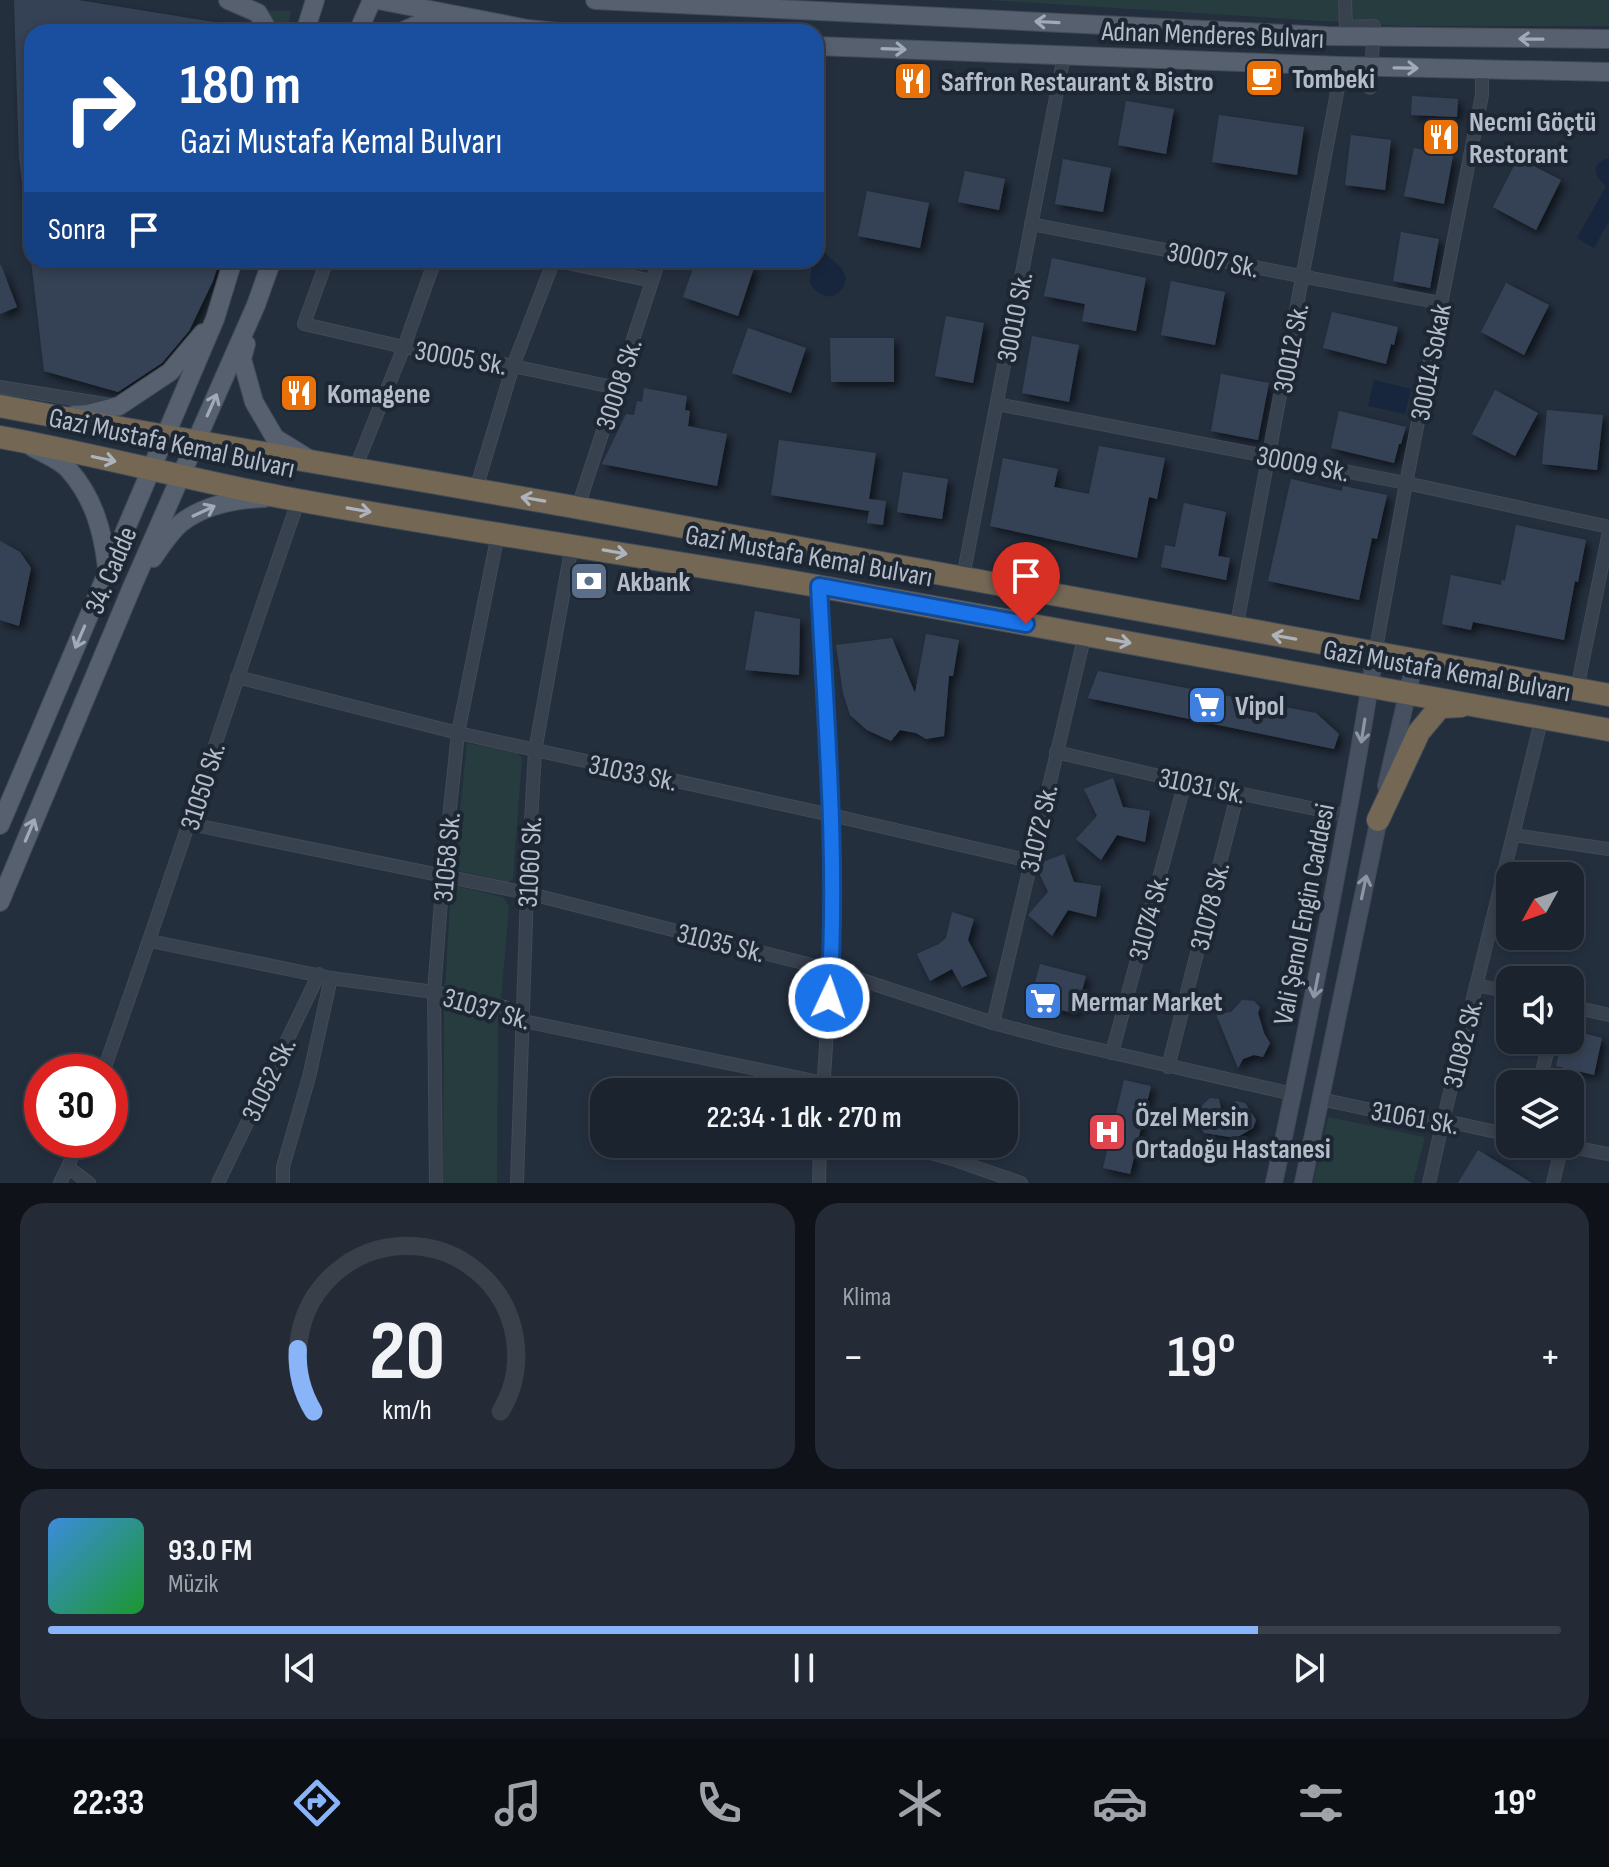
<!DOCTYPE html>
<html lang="tr">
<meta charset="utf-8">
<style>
:root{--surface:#1b232e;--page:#242b36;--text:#f1f3f6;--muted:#a0a4aa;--line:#39404a;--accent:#8ab4f8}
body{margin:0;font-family:"Sofia Sans Condensed",sans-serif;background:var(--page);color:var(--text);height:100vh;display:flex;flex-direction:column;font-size:30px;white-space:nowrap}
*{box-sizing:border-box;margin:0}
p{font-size:26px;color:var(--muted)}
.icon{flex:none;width:44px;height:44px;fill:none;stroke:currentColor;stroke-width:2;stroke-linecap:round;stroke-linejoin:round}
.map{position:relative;height:1183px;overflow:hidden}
.drawer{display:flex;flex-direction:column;gap:20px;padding:20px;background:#0f1319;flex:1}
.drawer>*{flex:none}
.guide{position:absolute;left:24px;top:24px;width:800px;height:244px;border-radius:24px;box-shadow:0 4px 12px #0003,0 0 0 2px var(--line);background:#1a4fa0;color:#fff;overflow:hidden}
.needle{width:52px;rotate:230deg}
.fabs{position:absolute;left:1496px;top:862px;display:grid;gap:16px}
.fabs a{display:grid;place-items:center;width:88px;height:88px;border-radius:16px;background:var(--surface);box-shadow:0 4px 12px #0003,0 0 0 2px var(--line);font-size:40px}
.speed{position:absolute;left:24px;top:1054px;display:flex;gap:16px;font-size:40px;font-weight:700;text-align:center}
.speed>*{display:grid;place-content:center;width:104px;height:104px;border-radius:50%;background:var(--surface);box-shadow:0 4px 12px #0003,0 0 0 2px var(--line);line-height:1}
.speed .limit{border:12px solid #d22;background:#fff;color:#111}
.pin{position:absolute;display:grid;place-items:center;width:68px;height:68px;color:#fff;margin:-82px -34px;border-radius:50% 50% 50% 0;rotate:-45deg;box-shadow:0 0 8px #0007}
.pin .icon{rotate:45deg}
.me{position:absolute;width:88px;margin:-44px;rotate:3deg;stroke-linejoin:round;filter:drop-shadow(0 0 6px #0008)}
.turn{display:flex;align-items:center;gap:28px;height:168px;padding:0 24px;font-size:36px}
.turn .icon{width:104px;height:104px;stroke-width:2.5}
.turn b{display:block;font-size:56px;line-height:68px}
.then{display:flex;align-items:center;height:76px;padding:0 24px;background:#0003;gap:16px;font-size:30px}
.big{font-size:60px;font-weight:600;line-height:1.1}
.drawer .card{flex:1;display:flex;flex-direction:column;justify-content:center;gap:12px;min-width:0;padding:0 28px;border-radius:24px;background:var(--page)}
.drawer .dial{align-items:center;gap:0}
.dial svg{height:208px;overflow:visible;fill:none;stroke:var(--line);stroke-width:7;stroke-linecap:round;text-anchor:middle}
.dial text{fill:var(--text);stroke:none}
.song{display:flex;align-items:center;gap:24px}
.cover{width:96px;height:96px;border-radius:12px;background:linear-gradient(135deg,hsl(210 70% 55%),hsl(130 70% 35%))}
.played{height:8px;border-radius:4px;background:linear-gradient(90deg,var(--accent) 80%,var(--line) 80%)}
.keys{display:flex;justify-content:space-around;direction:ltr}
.heat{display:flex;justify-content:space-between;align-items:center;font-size:44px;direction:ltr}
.drawer .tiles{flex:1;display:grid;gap:20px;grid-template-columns:1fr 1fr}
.card:last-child{grid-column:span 2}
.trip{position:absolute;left:590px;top:1078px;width:428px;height:80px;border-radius:24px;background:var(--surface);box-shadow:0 4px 12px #0003,0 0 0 2px var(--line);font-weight:600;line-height:80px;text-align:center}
.dock{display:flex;height:128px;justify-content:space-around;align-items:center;background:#0b0e12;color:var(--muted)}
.dock .icon{width:56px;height:56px}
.dock .active{color:var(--accent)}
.dock b{font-size:36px;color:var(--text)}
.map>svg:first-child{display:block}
</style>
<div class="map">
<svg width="1609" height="1183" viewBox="0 0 1609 1183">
<defs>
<filter id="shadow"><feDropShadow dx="4.5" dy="4.5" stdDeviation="4" flood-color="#0009"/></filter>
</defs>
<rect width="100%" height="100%" fill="#242f3e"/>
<g fill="#263c3f">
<polygon points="987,0 1609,0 1609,26 1403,26"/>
<polygon points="258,10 291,11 287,32 279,32"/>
<polygon points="467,743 516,752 522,758 513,879 508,882 454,870"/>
<polygon points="451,885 503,897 509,907 501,1000 445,990"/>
<polygon points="444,1007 498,1013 497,1183 443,1183"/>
<polygon points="1328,1117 1425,1137 1413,1183 1313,1183"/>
</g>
<g fill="#17263c">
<path d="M1609 158V221L1594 248 1577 238 1606 186C1594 177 1590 163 1609 158Z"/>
<path d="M816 200C829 219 814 229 821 246 827 261 842 261 846 278 842 300 822 303 810 283L812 260H816Z"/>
<polygon points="1374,380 1411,389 1405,414 1368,406"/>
</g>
<g fill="#364354" filter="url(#shadow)">
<polygon points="14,0 78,0 232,25 231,32 32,32 32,198 24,198 19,158"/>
<polygon points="1412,96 1458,99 1457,117 1411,115"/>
<polygon points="1126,101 1174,109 1166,154 1118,145"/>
<polygon points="1219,115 1304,127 1297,175 1212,162"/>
<polygon points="1351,135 1391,140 1385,190 1345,185"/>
<polygon points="1414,148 1453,156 1444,204 1404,196"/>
<polygon points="1518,158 1561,180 1536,230 1493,207"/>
<polygon points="1063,159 1111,168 1103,212 1055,204"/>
<polygon points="965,171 1005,179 999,210 958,202"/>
<polygon points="867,191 929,203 920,248 858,236"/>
<polygon points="1401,232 1439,239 1430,288 1393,281"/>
<polygon points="1052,258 1146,278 1136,331 1082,321 1085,304 1044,296"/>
<polygon points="31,260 220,260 213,281 189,331 162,363 118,392 44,371"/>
<polygon points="696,260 729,260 754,268 738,316 683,297"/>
<polygon points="1,265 17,307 0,314 0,266"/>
<polygon points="1171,281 1225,292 1215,345 1161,335"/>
<polygon points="1506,283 1549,305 1524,355 1481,332"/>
<polygon points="1332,312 1398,327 1394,345 1391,344 1386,364 1323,348"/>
<polygon points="946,316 984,323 973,383 935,376"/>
<polygon points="748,328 806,348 791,393 732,373"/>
<polygon points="1032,336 1079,345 1069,402 1022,393"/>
<polygon points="830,338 894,338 894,382 831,382"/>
<polygon points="1221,374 1269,383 1258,440 1211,431"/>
<polygon points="644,388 687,396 685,410 690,411 688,426 727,434 717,486 602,464 626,414 634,415 637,401 642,402"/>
<polygon points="1495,390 1538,413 1515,456 1472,434"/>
<polygon points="1547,410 1603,415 1597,470 1542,464"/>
<polygon points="1339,411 1406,427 1401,444 1399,444 1394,463 1331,448"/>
<polygon points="779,440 876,453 869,499 886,501 883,525 867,523 869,511 771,495"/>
<polygon points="1099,446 1165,458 1157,499 1149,497 1137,558 990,526 1003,458 1058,469 1054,487 1089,494"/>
<polygon points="903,472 948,479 942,519 897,512"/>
<polygon points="1291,479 1342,491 1343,486 1387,495 1377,539 1372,538 1359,600 1268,581"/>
<polygon points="1184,503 1226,512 1218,556 1230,558 1226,580 1161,567 1165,545 1175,547"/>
<polygon points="1516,525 1586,540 1578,582 1575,581 1564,640 1473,622 1471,630 1442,624 1451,575 1501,585 1502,580 1505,581"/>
<polygon points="0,541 20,552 31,568 19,626 0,620"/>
<polygon points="755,611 800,619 799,675 745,670"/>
<polygon points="926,634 959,640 953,676 949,676 944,736 926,739 916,733 900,730 891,741 867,730 850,715 843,693 836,645 892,638 915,693"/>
<polygon points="1098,671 1316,713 1339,734 1334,749 1088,698"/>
<polygon points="1113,778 1123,807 1150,811 1145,842 1117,835 1101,860 1076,839 1097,816 1084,789"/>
<polygon points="1064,854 1074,882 1101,886 1096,917 1068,910 1052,936 1028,915 1048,892 1038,871 1040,863"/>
<polygon points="952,912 974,919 968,940 987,976 962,987 952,969 930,981 917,954 939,944 946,938"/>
<polygon points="1040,964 1086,976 1076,1014 1030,1002"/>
<polygon points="1242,1000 1254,1001 1260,1007 1258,1013 1264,1033 1270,1043 1263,1057 1254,1055 1243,1059 1238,1068 1216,1014 1231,1012"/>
<polygon points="1570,1030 1602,1038 1594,1075 1556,1066 1562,1040 1570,1040"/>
<polygon points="1124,1080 1151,1086 1130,1174 1103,1168"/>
<polygon points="1210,1098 1219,1099 1223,1119 1236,1101 1245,1103 1256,1120 1253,1128 1236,1138 1204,1133 1194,1118 1195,1112"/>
<polygon points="1478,1150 1532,1183 1458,1183"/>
</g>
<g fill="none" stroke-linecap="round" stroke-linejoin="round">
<g stroke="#414a57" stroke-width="14">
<g id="street">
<polyline points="1345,0 1346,27 1374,26 1370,88"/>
<polyline points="1031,224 1441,303"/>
<polyline points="327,260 304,324 404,347 513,366 617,388"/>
<polyline points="553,260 652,281"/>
<polyline points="0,387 111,405"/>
<polyline points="997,404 1406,483 1609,527"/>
<polyline points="355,469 404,347 435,260"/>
<polyline points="476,489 513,366 554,260"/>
<polyline points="578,507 659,260"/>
<polyline points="963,577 1064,56"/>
<polyline points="819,586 831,815 831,970 823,1092"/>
<polyline points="1236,629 1342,66"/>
<polyline points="1375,654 1406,483 1482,95 1482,70"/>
<polyline points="237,677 458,733 831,815 1030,861"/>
<polyline points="1577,689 1609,532"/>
<polyline points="1056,752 1185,782 1349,816"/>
<polyline points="190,824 527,893 831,970 993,1023 1061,1041 1293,1094"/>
<polyline points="1514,835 1609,849"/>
<polyline points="150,941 331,978 434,992 505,1007 523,1021 824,1083"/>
<polyline points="1476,985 1510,992"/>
<polyline points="1570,1006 1609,1015"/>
<polyline points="993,1023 1085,634"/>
<polyline points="1112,1053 1185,782"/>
<polyline points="1168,1067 1238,792"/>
<path d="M103 1072C171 882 232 690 299 499"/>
<polyline points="1539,1084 1550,1040"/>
<polyline points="1320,1099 1442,1125 1455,1123 1510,1135"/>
<polyline points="898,1144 949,1158 1021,1183"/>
<polyline points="1555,1144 1609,1154"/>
<polyline points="68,1167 89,1183"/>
<polyline points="60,1183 68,1167 78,1140"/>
<polyline points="218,1183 319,974"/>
<polyline points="283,1183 283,1167 309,1077 331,978"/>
<polyline points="436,1183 434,992 443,875 458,733 498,534"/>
<polyline points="517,1183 527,893 535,751 572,545"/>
<polyline points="819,1183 820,1144"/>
<polyline points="1429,1183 1442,1125 1542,717"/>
<polyline points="1553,1183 1562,1145"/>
</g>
</g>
<g stroke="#414a57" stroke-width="18">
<g id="secondary">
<polyline points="1386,786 1415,661"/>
<path d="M1274 1183C1312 1007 1347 831 1375 654"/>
<polyline points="1303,1183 1381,809"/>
</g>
</g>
<g stroke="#414a57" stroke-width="20">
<g id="primary">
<polyline points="228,0 258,13 269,32"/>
<polyline points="378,0 528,29 557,32"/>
<polyline points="595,0 1328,36 1609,39"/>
<polyline points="305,32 315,0"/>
<polyline points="358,32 372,0"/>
<polyline points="401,32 444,13"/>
<polyline points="816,46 1342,66 1609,72"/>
<polyline points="246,344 242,359 254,402 275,438 309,459"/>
<polyline points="74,415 88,414 119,406 170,372 203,333"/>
<path d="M32 447C44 454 61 460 69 470 94 498 103 532 107 568"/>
<path d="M153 558C161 547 170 532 181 523 204 505 236 499 265 498"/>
<polyline points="0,825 215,319 233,260"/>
<polyline points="0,902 132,587 256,305 272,260"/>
</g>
</g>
<g stroke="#434c59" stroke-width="24">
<g id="highway">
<path d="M0 406C191 442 383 473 574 507 919 568 1264 635 1609 695"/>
<path d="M0 437C94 454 187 479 281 497 459 530 638 555 817 586 1081 632 1345 680 1609 730"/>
<polyline points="1378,820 1419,732 1440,707 1461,706"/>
</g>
</g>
<use href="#street" stroke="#38414e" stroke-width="12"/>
<use href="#secondary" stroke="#465061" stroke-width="16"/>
<use href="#primary" stroke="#56606e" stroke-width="18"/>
<use href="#highway" stroke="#746855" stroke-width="22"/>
</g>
<defs><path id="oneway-shaft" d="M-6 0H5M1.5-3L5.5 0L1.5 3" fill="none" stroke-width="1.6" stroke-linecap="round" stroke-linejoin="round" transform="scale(2)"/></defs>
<g stroke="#a1aab7">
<use href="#oneway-shaft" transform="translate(1047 22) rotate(-177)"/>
<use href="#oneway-shaft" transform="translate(1531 39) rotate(-179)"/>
<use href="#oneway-shaft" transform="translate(894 49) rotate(2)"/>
<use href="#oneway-shaft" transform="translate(1406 68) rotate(1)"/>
<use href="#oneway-shaft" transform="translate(212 405) rotate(-66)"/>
<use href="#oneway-shaft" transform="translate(204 511) rotate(-25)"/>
<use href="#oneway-shaft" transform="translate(80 637) rotate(113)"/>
<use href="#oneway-shaft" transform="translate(30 830) rotate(-67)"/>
</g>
<g stroke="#aeb4bd">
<use href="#oneway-shaft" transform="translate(104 459) rotate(12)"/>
<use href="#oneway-shaft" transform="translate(533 499) rotate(-170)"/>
<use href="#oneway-shaft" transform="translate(359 510) rotate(10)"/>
<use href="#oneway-shaft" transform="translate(615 552) rotate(10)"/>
<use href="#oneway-shaft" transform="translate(1284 637) rotate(-170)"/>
<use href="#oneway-shaft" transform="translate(1119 641) rotate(10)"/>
</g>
<g stroke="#8e96a5">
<use href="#oneway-shaft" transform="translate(1363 731) rotate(99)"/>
<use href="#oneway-shaft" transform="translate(1364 887) rotate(-78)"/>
<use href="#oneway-shaft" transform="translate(1316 986) rotate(101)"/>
</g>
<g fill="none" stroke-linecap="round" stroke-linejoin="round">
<g stroke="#114b97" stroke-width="20">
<path id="route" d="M829 998C838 861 826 723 819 586L1026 624"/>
</g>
<use href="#route" stroke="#1a73e8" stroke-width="14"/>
</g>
<defs>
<g id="cafe-square" transform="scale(2)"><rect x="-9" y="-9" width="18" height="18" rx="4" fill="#e8710a" stroke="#1d2633"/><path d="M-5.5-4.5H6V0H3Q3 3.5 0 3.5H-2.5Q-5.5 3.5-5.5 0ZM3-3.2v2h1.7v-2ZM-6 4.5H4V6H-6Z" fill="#fff"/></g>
<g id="restaurant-square" transform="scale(2)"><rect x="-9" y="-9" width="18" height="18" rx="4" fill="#e8710a" stroke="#1d2633"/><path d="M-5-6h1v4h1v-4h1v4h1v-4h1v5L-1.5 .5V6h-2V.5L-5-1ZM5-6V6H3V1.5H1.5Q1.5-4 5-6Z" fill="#fff"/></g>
<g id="bank-square" transform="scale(2)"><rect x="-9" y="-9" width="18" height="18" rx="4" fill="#5c6f8a" stroke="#1d2633"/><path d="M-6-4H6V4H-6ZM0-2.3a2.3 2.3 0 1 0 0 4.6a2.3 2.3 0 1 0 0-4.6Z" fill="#fff"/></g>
<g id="supermarket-square" transform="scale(2)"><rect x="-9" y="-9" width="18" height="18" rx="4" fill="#3f7fe0" stroke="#1d2633"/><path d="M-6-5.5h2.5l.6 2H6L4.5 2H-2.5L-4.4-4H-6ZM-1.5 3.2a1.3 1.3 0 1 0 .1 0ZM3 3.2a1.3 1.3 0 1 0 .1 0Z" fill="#fff"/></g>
<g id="hospital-square" transform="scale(2)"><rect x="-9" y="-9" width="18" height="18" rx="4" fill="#e0444e" stroke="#1d2633"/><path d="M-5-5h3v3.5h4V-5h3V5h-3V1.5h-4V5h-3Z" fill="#fff"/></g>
</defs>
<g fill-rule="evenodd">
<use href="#cafe-square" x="1264" y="78"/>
<use href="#restaurant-square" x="913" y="81"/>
<use href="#restaurant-square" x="1441" y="137"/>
<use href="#restaurant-square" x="299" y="393"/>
<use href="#bank-square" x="589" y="581"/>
<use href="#supermarket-square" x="1207" y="705"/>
<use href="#supermarket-square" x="1043" y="1001"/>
<use href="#hospital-square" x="1107" y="1132"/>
</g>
<g text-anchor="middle" stroke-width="8" stroke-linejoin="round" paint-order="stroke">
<g font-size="28" fill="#b4bcc9" stroke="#1d2633">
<text transform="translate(1213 34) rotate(2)" y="10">Adnan Menderes Bulvarı</text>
<text transform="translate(1213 259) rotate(11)" y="10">30007 Sk.</text>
<text transform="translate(1014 317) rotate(-79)" y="10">30010 Sk.</text>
<text transform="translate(1290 348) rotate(-79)" y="10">30012 Sk.</text>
<text transform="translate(461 357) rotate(10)" y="10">30005 Sk.</text>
<text transform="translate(1430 362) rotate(-79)" y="10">30014 Sokak</text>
<text transform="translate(618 384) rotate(-72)" y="10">30008 Sk.</text>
<text transform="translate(172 442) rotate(12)" y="10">Gazi Mustafa Kemal Bulvarı</text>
<text transform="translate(1303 463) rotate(11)" y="10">30009 Sk.</text>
<text transform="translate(809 555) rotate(10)" y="10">Gazi Mustafa Kemal Bulvarı</text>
<text transform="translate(110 570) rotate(-67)" y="10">34. Cadde</text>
<text transform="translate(1447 670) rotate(10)" y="10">Gazi Mustafa Kemal Bulvarı</text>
<text transform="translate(633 772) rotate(12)" y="10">31033 Sk.</text>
<text transform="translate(1202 785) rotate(12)" y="10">31031 Sk.</text>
<text transform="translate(202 786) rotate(-72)" y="10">31050 Sk.</text>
<text transform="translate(1038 828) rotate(-77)" y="10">31072 Sk.</text>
<text transform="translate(446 857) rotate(-85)" y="10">31058 Sk.</text>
<text transform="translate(529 862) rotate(-87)" y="10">31060 Sk.</text>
<text transform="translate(1209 906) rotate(-76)" y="10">31078 Sk.</text>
<text transform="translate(1303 914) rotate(-79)" y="10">Vali Şenol Engin Caddesi</text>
<text transform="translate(1148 917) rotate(-75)" y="10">31074 Sk.</text>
<text transform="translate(721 942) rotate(14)" y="10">31035 Sk.</text>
<text transform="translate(487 1008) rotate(16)" y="10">31037 Sk.</text>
<text transform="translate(1462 1043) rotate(-76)" y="10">31082 Sk.</text>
<text transform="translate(268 1079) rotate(-64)" y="10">31052 Sk.</text>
<text transform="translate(1415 1117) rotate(10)" y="10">31061 Sk.</text>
</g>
<g font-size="28" font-weight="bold" fill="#b4bcc9" stroke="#1d2633" text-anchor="start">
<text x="1292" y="88">Tombeki</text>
<text x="941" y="91">Saffron Restaurant &amp; Bistro</text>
<text x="1469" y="131">Necmi Göçtü<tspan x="1469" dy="32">Restorant</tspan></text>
<text x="327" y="403">Komagene</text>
<text x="617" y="591">Akbank</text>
<text x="1235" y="715">Vipol</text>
<text x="1071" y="1011">Mermar Market</text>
<text x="1135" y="1126">Özel Mersin<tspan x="1135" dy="32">Ortadoğu Hastanesi</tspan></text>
</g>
</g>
</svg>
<div class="fabs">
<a><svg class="needle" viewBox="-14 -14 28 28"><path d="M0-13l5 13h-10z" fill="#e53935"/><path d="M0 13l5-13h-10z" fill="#a0a4aa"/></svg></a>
<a><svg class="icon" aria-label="sound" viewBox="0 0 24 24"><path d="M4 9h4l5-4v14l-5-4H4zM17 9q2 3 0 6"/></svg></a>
<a><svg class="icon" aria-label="layers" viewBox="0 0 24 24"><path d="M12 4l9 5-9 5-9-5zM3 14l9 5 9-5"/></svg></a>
</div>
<div class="speed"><div class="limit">30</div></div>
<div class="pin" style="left:1026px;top:624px;background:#d93025"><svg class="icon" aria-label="arrive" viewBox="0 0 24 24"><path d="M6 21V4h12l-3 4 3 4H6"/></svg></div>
<svg class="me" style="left:829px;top:998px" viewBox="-20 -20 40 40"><circle r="17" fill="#1a73e8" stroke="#fff" stroke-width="3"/><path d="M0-11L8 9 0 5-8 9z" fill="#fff"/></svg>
<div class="trip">22:34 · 1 dk · 270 m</div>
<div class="guide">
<div class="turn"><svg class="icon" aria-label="right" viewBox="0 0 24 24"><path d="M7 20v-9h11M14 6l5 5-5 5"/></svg><div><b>180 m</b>Gazi Mustafa Kemal Bulvarı</div></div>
<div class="then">Sonra<svg class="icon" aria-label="arrive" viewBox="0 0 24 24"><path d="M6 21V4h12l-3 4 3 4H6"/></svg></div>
</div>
</div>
<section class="drawer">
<div class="tiles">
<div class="card dial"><svg viewBox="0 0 100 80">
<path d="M14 69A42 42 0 1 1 86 69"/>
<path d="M14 69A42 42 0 0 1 8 45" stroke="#8ab4f8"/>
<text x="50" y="56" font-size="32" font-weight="700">20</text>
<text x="50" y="72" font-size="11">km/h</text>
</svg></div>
<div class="card"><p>Klima</p>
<div class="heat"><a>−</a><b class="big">19°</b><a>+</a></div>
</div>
<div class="card">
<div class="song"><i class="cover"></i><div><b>93.0 FM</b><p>Müzik</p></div></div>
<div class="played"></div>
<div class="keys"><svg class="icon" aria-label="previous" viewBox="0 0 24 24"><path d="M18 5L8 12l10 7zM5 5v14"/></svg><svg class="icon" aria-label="pause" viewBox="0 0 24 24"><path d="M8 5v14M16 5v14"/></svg><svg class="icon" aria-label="next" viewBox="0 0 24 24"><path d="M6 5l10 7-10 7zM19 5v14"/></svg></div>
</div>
</div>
</section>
<nav class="dock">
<b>22:33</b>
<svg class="icon active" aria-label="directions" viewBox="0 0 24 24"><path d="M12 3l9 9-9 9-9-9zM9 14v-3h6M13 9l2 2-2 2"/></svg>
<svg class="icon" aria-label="music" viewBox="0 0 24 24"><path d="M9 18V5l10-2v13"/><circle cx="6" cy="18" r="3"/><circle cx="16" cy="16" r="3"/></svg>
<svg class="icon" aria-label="phone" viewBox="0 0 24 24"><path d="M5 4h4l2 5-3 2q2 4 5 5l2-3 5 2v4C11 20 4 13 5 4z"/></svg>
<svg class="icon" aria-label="climate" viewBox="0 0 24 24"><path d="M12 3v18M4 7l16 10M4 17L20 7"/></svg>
<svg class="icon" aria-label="car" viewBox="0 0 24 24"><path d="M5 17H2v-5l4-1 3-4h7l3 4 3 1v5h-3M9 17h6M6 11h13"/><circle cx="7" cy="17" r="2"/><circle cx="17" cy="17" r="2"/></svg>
<svg class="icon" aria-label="filters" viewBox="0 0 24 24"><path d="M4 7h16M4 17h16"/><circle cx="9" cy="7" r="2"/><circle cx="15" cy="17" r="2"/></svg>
<b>19°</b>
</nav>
